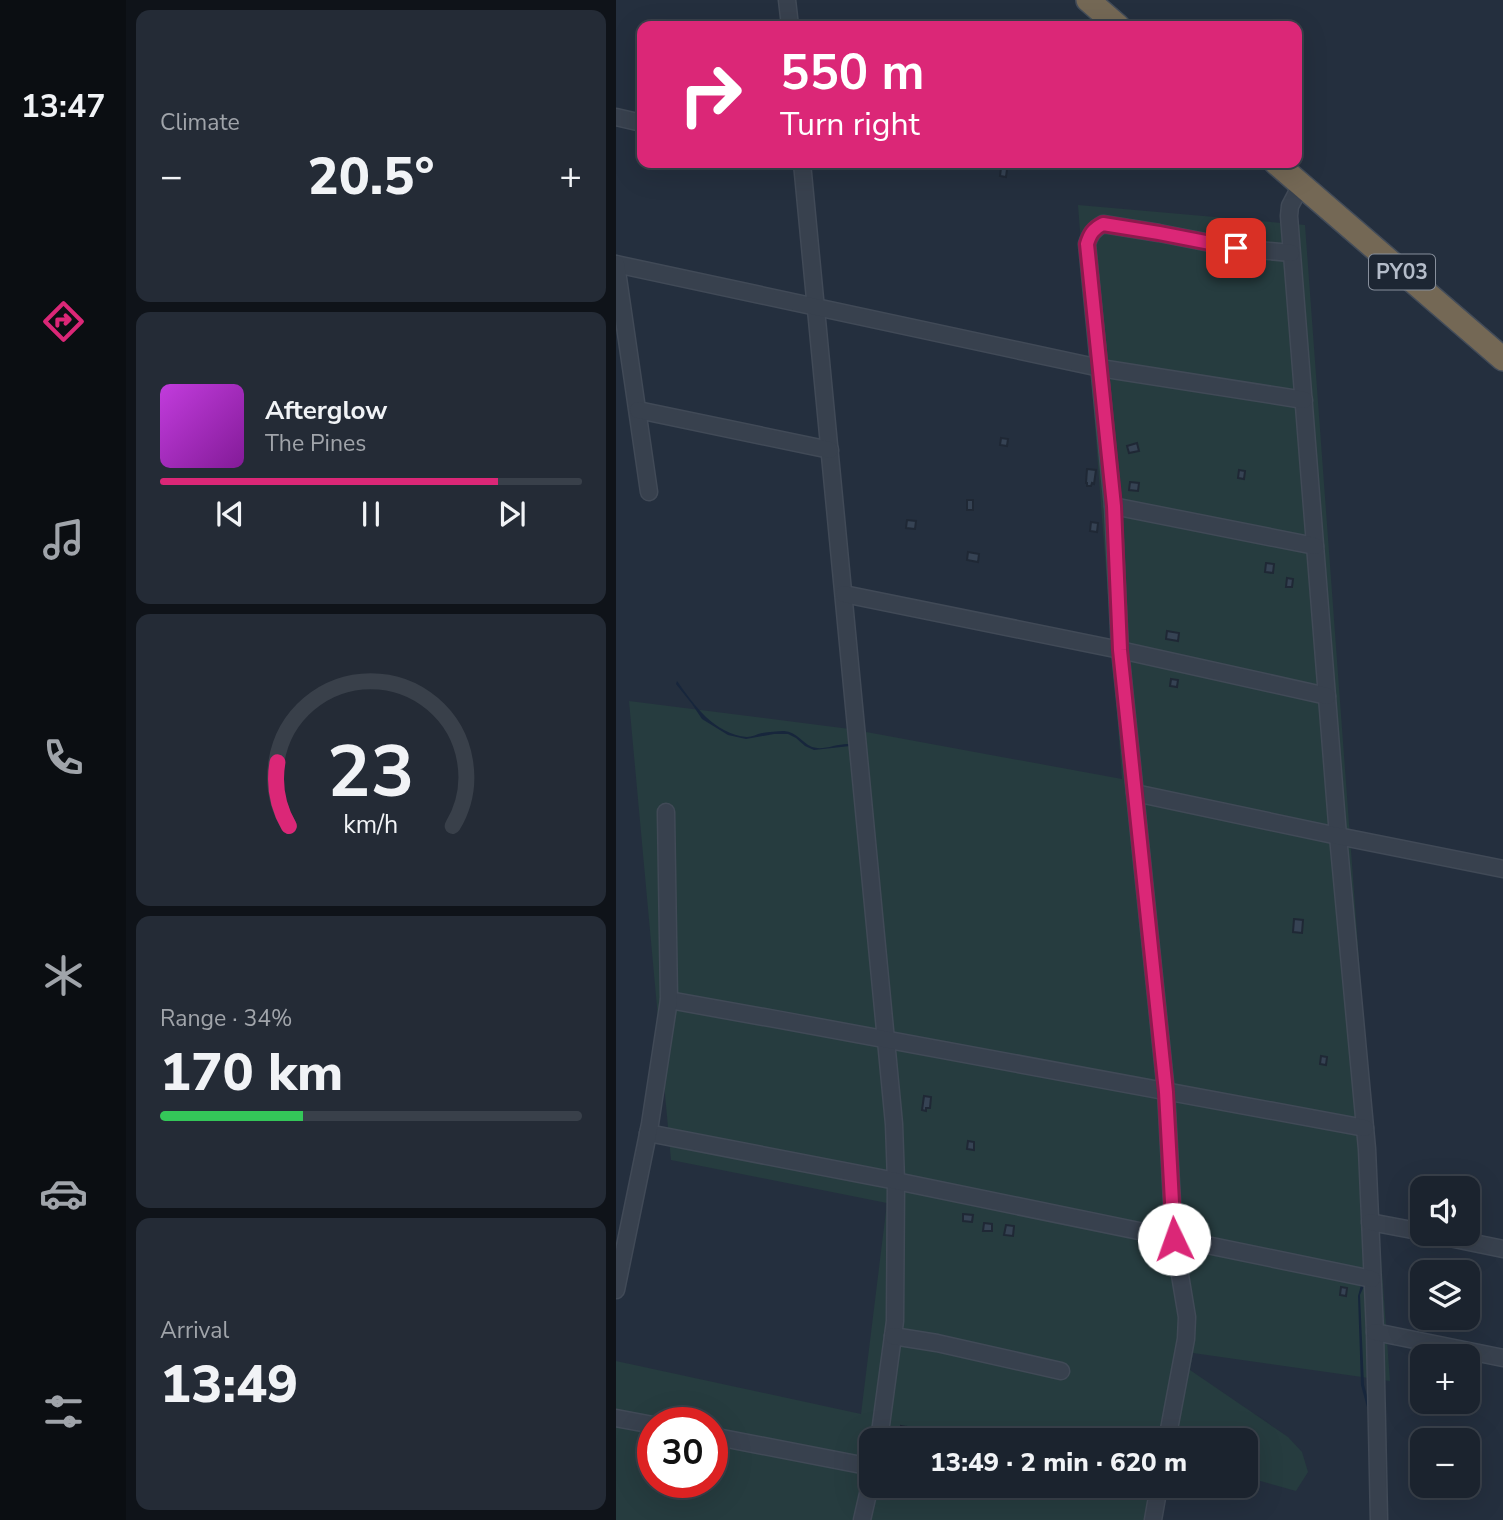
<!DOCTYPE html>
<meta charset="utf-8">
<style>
:root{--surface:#1b232e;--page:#242b36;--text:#f1f3f6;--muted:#a0a4aa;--line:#39404a;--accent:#db2777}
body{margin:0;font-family:"Nunito Sans",sans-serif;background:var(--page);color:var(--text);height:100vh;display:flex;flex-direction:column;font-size:26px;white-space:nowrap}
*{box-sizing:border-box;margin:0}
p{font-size:23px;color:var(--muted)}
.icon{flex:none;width:38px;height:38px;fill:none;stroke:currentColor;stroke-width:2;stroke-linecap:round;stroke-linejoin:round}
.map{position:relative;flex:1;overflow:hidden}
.sheet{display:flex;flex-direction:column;gap:10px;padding:10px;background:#0f1319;width:490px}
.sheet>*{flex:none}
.hud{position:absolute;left:21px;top:21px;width:665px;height:147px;border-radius:14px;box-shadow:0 7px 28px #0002,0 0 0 2px var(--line);background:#db2777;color:#fff;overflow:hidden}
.buttons{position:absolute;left:794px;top:1176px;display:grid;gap:14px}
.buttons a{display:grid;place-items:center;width:70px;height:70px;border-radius:14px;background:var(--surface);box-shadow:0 7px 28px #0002,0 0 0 2px var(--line);font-size:35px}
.speed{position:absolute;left:21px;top:1407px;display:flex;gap:14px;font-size:35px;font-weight:700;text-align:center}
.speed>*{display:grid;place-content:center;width:91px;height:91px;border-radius:50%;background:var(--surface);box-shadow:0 7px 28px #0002,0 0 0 2px var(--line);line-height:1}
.speed .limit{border:10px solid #d22;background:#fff;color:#111}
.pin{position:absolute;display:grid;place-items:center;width:60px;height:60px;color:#fff;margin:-30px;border-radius:14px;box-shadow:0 4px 10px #0006}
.me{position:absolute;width:77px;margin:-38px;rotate:357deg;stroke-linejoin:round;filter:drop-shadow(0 0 5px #0008)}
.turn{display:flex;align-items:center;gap:24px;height:147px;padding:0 28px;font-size:32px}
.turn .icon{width:91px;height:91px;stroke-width:2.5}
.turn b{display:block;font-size:49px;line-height:60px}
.big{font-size:52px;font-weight:800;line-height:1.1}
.sheet .card{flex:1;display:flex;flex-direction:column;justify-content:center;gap:10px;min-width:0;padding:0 24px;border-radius:14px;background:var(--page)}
.sheet .dial{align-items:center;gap:0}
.dial svg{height:182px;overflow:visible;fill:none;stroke:var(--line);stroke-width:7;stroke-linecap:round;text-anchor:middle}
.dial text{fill:var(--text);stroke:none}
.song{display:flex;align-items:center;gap:21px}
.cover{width:84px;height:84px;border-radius:10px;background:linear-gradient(135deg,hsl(290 70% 55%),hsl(290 70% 35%))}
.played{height:7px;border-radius:4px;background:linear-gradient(90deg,var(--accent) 80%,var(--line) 80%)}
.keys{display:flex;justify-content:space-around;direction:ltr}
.heat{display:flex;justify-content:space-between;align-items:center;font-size:38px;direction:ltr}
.charge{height:10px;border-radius:5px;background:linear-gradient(90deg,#34c759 34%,var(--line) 0)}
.trip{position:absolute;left:243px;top:1428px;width:399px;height:70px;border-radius:14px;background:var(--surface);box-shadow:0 7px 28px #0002,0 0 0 2px var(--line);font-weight:800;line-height:70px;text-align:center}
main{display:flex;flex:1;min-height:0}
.menu{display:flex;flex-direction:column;width:126px;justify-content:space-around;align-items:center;background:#0b0e12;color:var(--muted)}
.menu .icon{width:49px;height:49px}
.menu .current{color:var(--accent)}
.menu b{font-size:32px;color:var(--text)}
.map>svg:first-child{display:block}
</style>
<main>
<nav class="menu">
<b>13:47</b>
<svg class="icon current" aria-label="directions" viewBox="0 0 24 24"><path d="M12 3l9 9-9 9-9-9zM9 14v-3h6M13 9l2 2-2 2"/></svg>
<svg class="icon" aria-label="music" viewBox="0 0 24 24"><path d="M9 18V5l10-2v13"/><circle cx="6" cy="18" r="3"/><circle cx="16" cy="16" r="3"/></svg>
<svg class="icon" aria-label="phone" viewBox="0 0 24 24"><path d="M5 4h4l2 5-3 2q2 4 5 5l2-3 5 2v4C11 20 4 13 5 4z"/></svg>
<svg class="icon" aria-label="climate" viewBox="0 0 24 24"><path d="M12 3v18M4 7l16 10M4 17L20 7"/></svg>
<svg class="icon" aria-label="car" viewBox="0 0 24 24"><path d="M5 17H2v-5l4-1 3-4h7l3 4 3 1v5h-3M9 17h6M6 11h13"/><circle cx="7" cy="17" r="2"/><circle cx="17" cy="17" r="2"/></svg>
<svg class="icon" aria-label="filters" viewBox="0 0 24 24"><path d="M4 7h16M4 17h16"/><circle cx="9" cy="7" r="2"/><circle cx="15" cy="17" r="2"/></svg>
</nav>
<section class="sheet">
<div class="card"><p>Climate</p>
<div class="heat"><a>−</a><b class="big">20.5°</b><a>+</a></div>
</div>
<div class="card">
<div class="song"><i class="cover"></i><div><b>Afterglow</b><p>The Pines</p></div></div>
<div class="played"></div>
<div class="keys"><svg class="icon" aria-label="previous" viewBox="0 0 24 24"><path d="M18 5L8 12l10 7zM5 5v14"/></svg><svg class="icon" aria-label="pause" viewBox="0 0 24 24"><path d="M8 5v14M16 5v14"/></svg><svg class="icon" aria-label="next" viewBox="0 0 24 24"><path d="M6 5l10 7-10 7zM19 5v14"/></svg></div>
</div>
<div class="card dial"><svg viewBox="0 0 100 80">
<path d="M14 69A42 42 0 1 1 86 69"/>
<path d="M14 69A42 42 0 0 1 9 41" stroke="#db2777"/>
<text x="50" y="56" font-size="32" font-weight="700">23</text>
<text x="50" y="72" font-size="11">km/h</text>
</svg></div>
<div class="card"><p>Range · 34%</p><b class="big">170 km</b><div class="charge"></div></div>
<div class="card"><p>Arrival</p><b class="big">13:49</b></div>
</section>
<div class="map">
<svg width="887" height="1520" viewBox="0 0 887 1520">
<rect width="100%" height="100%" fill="#242f3e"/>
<path fill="#263c3f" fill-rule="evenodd" d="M462 205 689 225 774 1381 577 1353 574 1370 672 1437 686 1452 692 1472 680 1491 630 1477V1440H256V1486H551L544 1520H0V1361L245 1414 271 1203 55 1160 13 701 234 729 506 779ZM37 1423H96V1482H37Z"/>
<g fill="#17263c">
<path d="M61 681C78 705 98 734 131 737 136 737 141 734 146 733 153 732 161 731 168 731 181 732 185 742 196 747 208 751 221 743 234 744V746L198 750 189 746 180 738 172 734H158L130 739 112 735 86 719 76 704 60 684Z"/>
<polygon points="745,1285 748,1286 744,1295 748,1385 754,1406 751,1407 745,1385 742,1296"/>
</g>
<g fill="#364354" stroke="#1f2835" stroke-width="2">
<polygon points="385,168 391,169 390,177 384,176"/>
<polygon points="385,438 392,439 391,446 384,445"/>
<polygon points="521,443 523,451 513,453 511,446"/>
<polygon points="471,469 480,470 478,484 476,483 475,486 471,486 471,483 470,483"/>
<polygon points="623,470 629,471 628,479 622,478"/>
<polygon points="514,482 523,483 522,491 513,490"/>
<rect x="351" y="500" width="6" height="10"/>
<polygon points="291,520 300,521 299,529 290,528"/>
<polygon points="475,522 482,523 481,532 474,531"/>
<polygon points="352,552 363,554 362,562 351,560"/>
<polygon points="650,563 658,564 657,573 649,572"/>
<polygon points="671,578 677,579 676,587 670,587"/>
<polygon points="551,631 563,633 562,641 550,639"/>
<polygon points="555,679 562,680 561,687 554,686"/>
<polygon points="678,919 687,920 686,933 677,932"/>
<polygon points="705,1056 711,1057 710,1065 704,1064"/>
<polygon points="308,1096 315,1097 314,1108 310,1108 310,1111 306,1110"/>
<polygon points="352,1141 358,1142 358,1150 351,1149"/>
<polygon points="347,1214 357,1215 356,1222 347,1221"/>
<polygon points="368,1223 376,1224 376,1231 367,1231"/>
<polygon points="390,1225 398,1226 397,1236 388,1235"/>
<polygon points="725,1287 731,1288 730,1296 724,1295"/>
<polygon points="285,1426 291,1427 289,1436 284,1435"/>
<polygon points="291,1427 308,1431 307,1440 289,1440"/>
</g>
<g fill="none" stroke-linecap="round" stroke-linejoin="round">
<g stroke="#414a57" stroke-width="19">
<g id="minor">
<polyline points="171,0 174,26"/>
<polyline points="0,117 26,123"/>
<polyline points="186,163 278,1124 280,1181 279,1321 263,1440"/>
<polyline points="685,185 674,206 673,216 722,836 751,1149 759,1332 763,1520"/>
<polyline points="0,264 484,368 688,400"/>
<polyline points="0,264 33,492"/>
<polyline points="22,410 214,450"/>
<polyline points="497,506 699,546"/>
<polyline points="228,594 504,650 711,696"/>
<polyline points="519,793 722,836 887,869"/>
<path d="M53 1000C285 1041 516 1086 749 1128"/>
<polyline points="32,1133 280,1181 756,1279"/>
<polyline points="754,1222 807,1232"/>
<polyline points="814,1234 887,1249"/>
<polyline points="0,1290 34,1124 53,1000 50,812"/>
<polyline points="759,1332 887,1358"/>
<polyline points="277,1336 321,1343 445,1371"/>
<polyline points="0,1418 37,1425"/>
<polyline points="96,1436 256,1467"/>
<path d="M551 1440 570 1339 571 1317 558 1239 550 1092 504 650 497 506 471 244C474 234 478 229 487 224L543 233 620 248 675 253"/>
<polyline points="246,1520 256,1476"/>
<polyline points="537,1520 543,1486"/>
</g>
</g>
<g stroke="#434c59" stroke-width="26">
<g id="highway">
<polyline points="472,0 502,26"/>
<polyline points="660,163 887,359"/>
</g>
</g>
<use href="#minor" stroke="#38414e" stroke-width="16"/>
<use href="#highway" stroke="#746855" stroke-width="23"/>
</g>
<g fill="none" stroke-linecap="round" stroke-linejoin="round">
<g stroke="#8e194d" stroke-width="18">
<path id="route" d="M558 1239 550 1092 504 650 498 506 471 244C474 234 477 229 487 224L543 233 620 248"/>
</g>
<use href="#route" stroke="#db2777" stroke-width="12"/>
</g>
<g text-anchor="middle" stroke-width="7" stroke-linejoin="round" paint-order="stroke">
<rect fill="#1d2633" stroke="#878f9c" stroke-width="2" x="753" y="254.5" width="66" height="35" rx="5"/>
<g font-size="21" font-weight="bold" fill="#b4bcc9">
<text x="786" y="279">PY03</text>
</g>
</g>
</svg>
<div class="buttons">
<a><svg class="icon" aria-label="sound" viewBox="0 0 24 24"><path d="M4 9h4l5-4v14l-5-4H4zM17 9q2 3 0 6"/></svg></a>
<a><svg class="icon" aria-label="layers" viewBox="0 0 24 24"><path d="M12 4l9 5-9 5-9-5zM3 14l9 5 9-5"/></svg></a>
<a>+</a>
<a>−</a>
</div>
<div class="speed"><div class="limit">30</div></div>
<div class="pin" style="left:620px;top:248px;background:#d93025"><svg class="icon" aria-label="arrive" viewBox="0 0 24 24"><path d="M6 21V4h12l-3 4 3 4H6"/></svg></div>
<svg class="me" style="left:558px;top:1239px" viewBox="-20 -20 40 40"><circle r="19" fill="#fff"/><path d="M0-13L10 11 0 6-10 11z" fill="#db2777"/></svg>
<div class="trip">13:49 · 2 min · 620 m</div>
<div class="hud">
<div class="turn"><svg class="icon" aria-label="right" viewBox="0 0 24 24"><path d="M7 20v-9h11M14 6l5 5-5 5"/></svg><div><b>550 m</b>Turn right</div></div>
</div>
</div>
</main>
